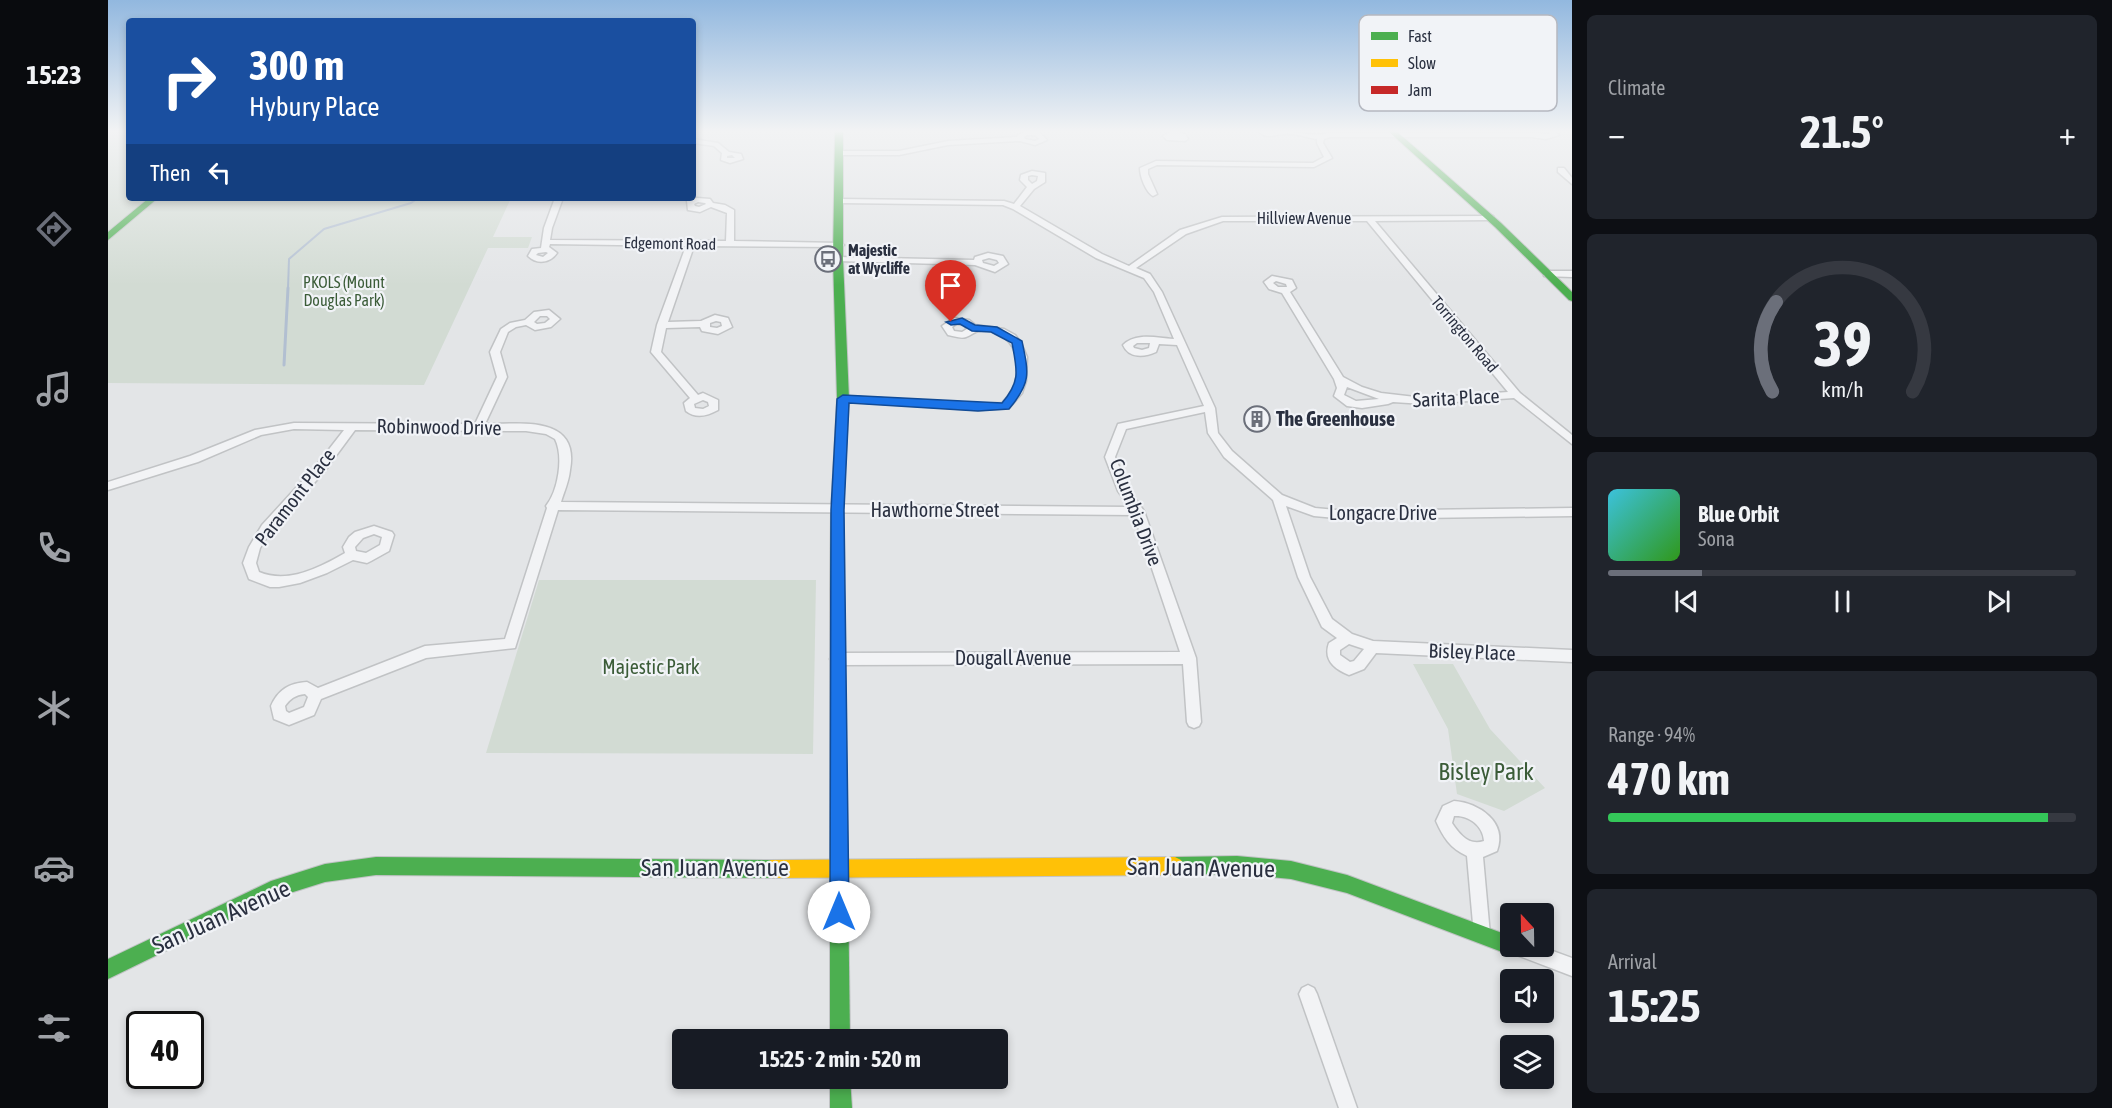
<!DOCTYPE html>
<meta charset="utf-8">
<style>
:root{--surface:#171b24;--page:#20242c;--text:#f1f3f6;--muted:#9ea1a6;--line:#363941;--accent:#6b6f7a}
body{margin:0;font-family:"Asap Condensed",sans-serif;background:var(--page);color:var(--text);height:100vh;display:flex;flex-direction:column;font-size:22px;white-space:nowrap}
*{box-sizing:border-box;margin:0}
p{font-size:20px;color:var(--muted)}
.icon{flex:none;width:33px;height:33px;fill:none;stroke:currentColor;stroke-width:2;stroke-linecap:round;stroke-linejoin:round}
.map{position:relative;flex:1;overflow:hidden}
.sheet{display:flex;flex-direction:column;gap:15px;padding:15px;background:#0d0f14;width:540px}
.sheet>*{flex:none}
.guide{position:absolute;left:18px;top:18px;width:570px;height:183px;border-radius:6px;box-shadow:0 3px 9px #0003;background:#1a4fa0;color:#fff;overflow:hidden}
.needle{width:39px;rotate:338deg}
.tools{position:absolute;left:1392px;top:903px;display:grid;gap:12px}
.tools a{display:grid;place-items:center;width:54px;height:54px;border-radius:6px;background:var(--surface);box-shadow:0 3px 9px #0003;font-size:30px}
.speed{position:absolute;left:18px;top:1011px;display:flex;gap:12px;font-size:30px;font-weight:700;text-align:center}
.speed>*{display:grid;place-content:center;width:78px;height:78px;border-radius:50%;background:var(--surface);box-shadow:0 3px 9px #0003;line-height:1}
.speed .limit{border:3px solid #111;border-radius:9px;background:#fff;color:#111}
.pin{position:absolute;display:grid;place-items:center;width:51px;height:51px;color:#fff;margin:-62px -26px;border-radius:50% 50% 50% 0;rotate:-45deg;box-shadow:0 0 6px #0007}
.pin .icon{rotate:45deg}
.me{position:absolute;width:66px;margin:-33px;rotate:0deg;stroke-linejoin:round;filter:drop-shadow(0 0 4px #0008)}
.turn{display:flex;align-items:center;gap:21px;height:126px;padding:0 24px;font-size:27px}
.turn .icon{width:78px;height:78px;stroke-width:2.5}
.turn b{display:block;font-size:42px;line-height:51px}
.then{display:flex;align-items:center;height:57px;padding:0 24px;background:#0003;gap:12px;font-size:22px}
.big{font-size:45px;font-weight:700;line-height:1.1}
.sheet .widget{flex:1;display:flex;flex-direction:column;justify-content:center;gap:9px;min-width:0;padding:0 21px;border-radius:9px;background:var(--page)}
.sheet .dial{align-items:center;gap:0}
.dial svg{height:156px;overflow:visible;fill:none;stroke:var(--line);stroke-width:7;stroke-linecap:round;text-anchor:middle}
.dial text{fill:var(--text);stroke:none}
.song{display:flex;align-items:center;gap:18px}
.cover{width:72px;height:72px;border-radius:9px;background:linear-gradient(135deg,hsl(190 70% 55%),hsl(110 70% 35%))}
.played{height:6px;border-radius:3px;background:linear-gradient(90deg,var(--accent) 20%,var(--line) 20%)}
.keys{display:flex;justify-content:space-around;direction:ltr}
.heat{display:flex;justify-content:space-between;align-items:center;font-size:33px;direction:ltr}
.charge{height:9px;border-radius:4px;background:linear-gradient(90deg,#34c759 94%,var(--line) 0)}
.trip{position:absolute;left:564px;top:1029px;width:336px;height:60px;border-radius:6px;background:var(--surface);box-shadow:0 3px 9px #0003;font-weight:700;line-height:60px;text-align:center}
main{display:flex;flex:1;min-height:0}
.menu{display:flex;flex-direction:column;width:108px;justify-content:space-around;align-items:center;background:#090b0e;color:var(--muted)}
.menu .icon{width:42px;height:42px}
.menu .active{color:var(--accent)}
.menu b{font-size:27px;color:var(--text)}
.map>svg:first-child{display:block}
</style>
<main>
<nav class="menu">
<b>15:23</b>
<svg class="icon active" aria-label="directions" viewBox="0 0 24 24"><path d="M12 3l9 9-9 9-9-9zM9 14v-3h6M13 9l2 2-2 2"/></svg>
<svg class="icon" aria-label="music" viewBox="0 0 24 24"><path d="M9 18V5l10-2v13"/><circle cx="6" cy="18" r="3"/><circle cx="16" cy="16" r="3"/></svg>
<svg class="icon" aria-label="phone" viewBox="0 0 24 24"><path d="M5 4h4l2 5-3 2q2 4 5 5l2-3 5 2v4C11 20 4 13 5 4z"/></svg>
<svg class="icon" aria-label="climate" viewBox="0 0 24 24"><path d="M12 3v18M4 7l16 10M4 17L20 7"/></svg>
<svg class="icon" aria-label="car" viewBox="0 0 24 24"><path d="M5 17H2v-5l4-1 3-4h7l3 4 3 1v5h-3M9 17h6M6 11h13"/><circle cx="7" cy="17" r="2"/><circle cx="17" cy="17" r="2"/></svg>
<svg class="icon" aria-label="filters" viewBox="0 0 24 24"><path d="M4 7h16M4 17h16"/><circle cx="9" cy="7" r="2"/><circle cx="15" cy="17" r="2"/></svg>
</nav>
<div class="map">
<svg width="1464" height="1108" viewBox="0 0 1464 1108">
<rect width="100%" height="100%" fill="#e3e5e7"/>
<g fill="#d2dbd3">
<polygon points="0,130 21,130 21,198 403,198 385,237 424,237 420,248 380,248 316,385 0,383"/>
<polygon points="431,580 708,580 705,754 378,753"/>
<polygon points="1305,664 1345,664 1382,729 1437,788 1396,811 1349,794 1340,729"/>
</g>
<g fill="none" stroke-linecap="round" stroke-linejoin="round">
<polyline stroke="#b2bfd1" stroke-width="2" points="180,289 181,259 216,229 303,203 310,198"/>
<polyline stroke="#b2bfd1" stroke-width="3" points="176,365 180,288"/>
<g stroke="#c1c3c5" stroke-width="3">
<g id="street">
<path d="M1149 130C1155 129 1160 134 1167 132L1166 130C1184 130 1203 138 1221 133H1423L1442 134 1437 130H1444L1451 135 1438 139 1423 137H1222L1216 139 1215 143 1224 158 1206 167 1049 165 1040 169V174L1049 194 1045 196C1038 192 1032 177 1032 168L1048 161 1205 163 1216 157 1209 143V139C1199 138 1185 132 1175 134 1165 135 1158 140 1149 130Z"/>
<path d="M918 131 931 132 939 140 927 145 912 141 840 145 791 155H731L728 153 731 151H791L840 141 909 137 910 135ZM919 135H927L931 139 927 141 917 139 916 137Z"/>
<polygon points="1064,131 1077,134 1080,139 1077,141 1059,140 1055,136"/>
<path d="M585 139 610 143 621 152 633 154 635 159 622 163 613 160 614 153 606 146 585 143ZM624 155 627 158H619V156Z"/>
<polygon points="1450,168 1456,168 1464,178 1464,184 1450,172"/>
<path d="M924 171 937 173V182L926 189 912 206 994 254 1021 266 1072 230 1114 217 1385 216 1386 218 1382 220 1267 221 1412 393 1464 435V444L1406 398 1316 404 1285 402 1280 404 1254 408 1239 406 1226 396 1229 388 1226 379 1174 293 1161 289 1156 282 1164 276 1184 280 1188 288 1182 292 1235 377 1254 387 1273 393 1316 398 1400 392 1259 221H1115L1078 234 1028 268 1042 274 1054 292 1107 408 1110 433 1124 451 1174 495 1207 508 1239 511 1464 508V516L1239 519 1206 516 1178 506 1202 577 1224 619 1244 634 1265 641 1464 650V662L1268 653 1256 669 1241 675C1226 669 1215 660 1221 643L1229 638 1214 627 1190 577 1165 500 1116 457 1100 433 1097 412 1018 429 1007 457 1021 490 1036 511 1088 658 1093 722 1091 726 1086 728 1081 726 1079 722 1075 664 729 665 724 663 722 659 724 655 729 653 1072 652 1026 515 450 510 407 648 318 658 213 699 206 715 181 725 166 719 163 706C170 690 181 683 199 682L210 688 317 646 397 639 439 508 438 506C450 491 456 457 447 439L438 434 418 431 247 430 216 472 162 532 152 548 148 563 151 572C180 584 211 568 237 553L235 547 241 537 247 532 266 526 284 532 286 535 281 551 263 561 259 563 245 560 219 573 192 583 171 587H162L141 579 135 563 141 547 154 525 208 466 236 430 186 429 153 435 90 462 0 490V482L82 456 147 430 186 423 367 424 389 377 382 352 393 329 402 323 417 320 426 312 441 310 452 319 443 327 427 330 418 325 408 327 400 332 392 352 399 377 377 424C414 424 472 415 462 470 461 481 456 492 453 502L1021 507 1010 491 997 457 1010 424 1096 406 1069 345 1051 344 1048 352C1037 357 1021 359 1015 345 1028 332 1049 338 1066 339L1046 292 1036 278 988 258 905 209 895 205 732 203 728 201 732 199 896 201 906 204 919 187 912 180 913 175ZM924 175 930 176 929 181 924 184 920 180V176ZM1168 281 1178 284 1179 287H1170L1165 283ZM432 316H439L442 319 437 323 429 324 426 322ZM1029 343H1042L1041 348 1034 350 1026 348 1025 346ZM1239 387 1271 399 1248 401 1236 395ZM266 534 274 537 272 545 258 553 248 551 247 547 255 538ZM1241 644 1256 649 1246 661 1242 662 1232 655V650ZM197 694 200 697 196 707 181 713 178 711 177 706C182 699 187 695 197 694Z"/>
<path d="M447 198H455L444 228 442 240 618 241 619 213 603 207 592 212 580 210 579 201 589 198 602 199 605 203 617 205 626 210V241L732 243 736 245 732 247 586 246 560 322 593 321 607 315 620 318 624 327 610 334 594 331 592 327 558 328 553 352 590 395 595 393 610 400V410C599 416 588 419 578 411L576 403 582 398 543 352 549 325 578 246 442 244 441 247 449 253C442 263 429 265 420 256L424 249 433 248 436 228ZM590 202 597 203 598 204 591 207 587 206 586 204ZM438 252 440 253 435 257 428 255 430 253ZM608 321 613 322 614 326 609 328 602 327V323ZM595 400 600 402 601 406 595 409 587 408 586 404Z"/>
<path d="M880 253 895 256 900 264 887 272 867 265 730 261 726 259 730 257 866 260 867 257ZM881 258 889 260 891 263 886 266 875 263 874 260Z"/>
<polygon points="1439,271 1464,271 1464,277 1436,276 1436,272"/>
<path d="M846 318 861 320 867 325 896 329 907 335 913 343 919 357 918 381 914 393 901 408 870 410 731 401V397L735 396 870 404 894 403C906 391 911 378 909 361 907 342 890 327 870 331 866 332 862 336 858 337 853 339 845 336 840 335L834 326ZM848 324 856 325 859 329 854 332 846 331 844 327Z"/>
<path d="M1346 801C1371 803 1400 822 1389 851L1375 857 1382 935 1380 941 1374 943 1368 941 1366 935 1359 856C1342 848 1335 837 1328 821L1335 806ZM1346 816C1360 815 1375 825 1376 841 1361 846 1352 835 1344 823Z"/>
<polygon points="1402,939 1402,946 1431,946 1464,958 1464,976 1401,952 1399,946"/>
<polygon points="1200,985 1206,988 1209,994 1249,1108 1231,1108 1191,994 1194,988"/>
</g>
</g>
<g stroke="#c1c3c5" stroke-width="2">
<g id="fast">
<polygon points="727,130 735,130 735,259 741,399 735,510 736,591 734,595 724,595 722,591 723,510 729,399 725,259"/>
<polygon points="1279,130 1287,130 1393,223 1464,292 1464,301 1461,300 1387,227"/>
<polygon points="41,198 50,198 0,240 0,232"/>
<polygon points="730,728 736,730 738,735 742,1040 722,1040 722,735 724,730"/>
<polygon points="1129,856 1183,861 1239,875 1402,936 1402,946 1411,946 1409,952 1402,955 1239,893 1183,879 1129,874 1067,875 1061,872 1058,866 1061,860 1067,857"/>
<polygon points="268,857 663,860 669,863 672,869 669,875 663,878 268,875 217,882 166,898 0,979 0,959 163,881 217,864"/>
<polygon points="722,1078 742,1078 744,1108 722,1108"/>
</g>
</g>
<g stroke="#c1c3c5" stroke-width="2">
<polygon id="slow" points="1067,857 1073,860 1076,866 1073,872 1067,875 663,878 657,875 654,869 657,863 663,860"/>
</g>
<g stroke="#c1c3c5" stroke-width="2">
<polygon id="jam" points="729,585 734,587 736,591 738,735 736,740 730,742 724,740 722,735 722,591 724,587"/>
</g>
<use href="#street" fill="#f2f3f5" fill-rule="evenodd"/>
<use href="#fast" fill="#4caf50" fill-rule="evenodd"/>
<use href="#slow" fill="#ffc107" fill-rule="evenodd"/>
<use href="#jam" fill="#c62828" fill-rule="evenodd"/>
</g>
<linearGradient id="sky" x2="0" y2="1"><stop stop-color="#92b8df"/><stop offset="0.46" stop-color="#f2f3f4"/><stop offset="1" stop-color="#f2f3f4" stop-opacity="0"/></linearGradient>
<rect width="1464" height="285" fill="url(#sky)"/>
<path fill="#1a73e8" stroke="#114b97" stroke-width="1.5" d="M854 318 867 325 889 327 914 341C921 374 923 383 901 409L870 411 741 403 736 510 741 912 738 918 731 921 725 918 722 912 723 510 729 399 735 395 894 403C913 381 909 370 904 343L883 332 864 331 852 324 843 325 838 322Z"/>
<defs>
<g id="bus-ring" transform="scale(1.35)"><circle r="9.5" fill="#f1f3f7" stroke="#6b6f7a" stroke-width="1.5"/><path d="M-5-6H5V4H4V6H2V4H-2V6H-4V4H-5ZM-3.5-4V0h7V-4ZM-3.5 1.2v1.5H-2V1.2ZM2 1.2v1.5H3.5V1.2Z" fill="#6b6f7a"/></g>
<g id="building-ring" transform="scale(1.35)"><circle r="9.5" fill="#f1f3f7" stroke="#6b6f7a" stroke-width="1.5"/><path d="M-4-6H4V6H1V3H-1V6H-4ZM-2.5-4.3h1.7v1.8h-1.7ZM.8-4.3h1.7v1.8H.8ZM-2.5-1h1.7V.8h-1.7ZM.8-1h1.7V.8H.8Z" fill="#6b6f7a"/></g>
</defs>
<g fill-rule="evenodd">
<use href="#bus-ring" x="720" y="259"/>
<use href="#building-ring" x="1149" y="419"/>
</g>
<g text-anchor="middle" stroke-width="4.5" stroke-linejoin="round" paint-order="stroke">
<g font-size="16" fill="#2a3040" stroke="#f1f3f7">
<text x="1196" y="224">Hillview Avenue</text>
<text transform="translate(562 243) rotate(1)" y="6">Edgemont Road</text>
<text transform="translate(1357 334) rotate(50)" y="6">Torrington Road</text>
</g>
<g font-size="16" font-weight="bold" fill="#2a3040" stroke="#f1f3f7" text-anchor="start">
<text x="740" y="256">Majestic<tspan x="740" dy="18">at Wycliffe</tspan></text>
</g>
<g font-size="16" fill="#3b5c38" stroke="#f1f3f7">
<text x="236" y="288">PKOLS (Mount<tspan x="236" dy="18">Douglas Park)</tspan></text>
</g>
<g font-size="20" fill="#2a3040" stroke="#f1f3f7">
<text transform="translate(1348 398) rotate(-3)" y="7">Sarita Place</text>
<text transform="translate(331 427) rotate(1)" y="7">Robinwood Drive</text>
<text transform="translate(187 497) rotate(-52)" y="7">Paramont Place</text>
<text x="827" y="517">Hawthorne Street</text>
<text transform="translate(1028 512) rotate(69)" y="7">Columbia Drive</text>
<text x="1275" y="520">Longacre Drive</text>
<text transform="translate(1364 652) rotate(2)" y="7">Bisley Place</text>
<text x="905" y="665">Dougall Avenue</text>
</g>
<g font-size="20" font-weight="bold" fill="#2a3040" stroke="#f1f3f7" text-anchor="start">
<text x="1168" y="426">The Greenhouse</text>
</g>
<g font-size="20" fill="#3b5c38" stroke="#f1f3f7">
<text x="543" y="674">Majestic Park</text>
</g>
<g font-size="24" fill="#3b5c38" stroke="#f1f3f7">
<text x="1378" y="780">Bisley Park</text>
</g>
<g font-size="24" fill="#2a3040" stroke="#f1f3f7">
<text x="607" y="876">San Juan Avenue</text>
<text transform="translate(1093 868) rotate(1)" y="8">San Juan Avenue</text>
<text transform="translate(113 917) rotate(-24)" y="8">San Juan Avenue</text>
</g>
</g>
<rect x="1251" y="15" width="198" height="96" rx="9" fill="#f1f3f7" stroke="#b5b8c0" stroke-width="1.5"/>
<rect x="1263" y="32" width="27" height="8" fill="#4caf50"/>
<rect x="1263" y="59" width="27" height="8" fill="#ffc107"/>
<rect x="1263" y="86" width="27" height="8" fill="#c62828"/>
<g font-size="16" fill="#2a3040">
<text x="1300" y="42">Fast</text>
<text x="1300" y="69">Slow</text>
<text x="1300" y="96">Jam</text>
</g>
</svg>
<div class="tools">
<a><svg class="needle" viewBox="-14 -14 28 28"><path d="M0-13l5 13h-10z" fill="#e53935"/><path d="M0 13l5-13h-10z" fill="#9ea1a6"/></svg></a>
<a><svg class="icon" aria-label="sound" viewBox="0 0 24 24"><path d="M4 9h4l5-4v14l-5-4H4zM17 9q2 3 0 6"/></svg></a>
<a><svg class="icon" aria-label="layers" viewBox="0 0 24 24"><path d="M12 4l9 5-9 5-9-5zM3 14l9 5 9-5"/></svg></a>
</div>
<div class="speed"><div class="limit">40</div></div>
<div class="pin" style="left:843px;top:322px;background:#d93025"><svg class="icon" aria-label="arrive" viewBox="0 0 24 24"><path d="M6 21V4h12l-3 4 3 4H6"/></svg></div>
<svg class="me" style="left:731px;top:912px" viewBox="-20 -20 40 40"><circle r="19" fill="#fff"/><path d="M0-13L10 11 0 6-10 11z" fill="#1a73e8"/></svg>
<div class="trip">15:25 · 2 min · 520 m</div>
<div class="guide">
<div class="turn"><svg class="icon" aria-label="right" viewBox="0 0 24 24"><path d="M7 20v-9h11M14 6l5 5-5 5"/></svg><div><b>300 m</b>Hybury Place</div></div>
<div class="then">Then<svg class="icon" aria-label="left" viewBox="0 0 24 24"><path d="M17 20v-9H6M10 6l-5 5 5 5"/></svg></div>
</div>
</div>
<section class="sheet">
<div class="widget"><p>Climate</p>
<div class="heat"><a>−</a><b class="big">21.5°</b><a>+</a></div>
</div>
<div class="widget dial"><svg viewBox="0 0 100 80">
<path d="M14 69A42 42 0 1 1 86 69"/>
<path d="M14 69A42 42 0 0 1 16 23" stroke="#6b6f7a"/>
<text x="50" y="56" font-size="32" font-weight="700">39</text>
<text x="50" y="72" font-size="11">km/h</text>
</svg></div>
<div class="widget">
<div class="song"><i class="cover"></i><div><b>Blue Orbit</b><p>Sona</p></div></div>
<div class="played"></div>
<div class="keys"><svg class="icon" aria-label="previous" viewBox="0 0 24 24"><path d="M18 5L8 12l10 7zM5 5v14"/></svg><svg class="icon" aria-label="pause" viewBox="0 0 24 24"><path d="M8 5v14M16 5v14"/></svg><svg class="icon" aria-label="next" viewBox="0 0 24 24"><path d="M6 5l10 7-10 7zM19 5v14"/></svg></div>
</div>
<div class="widget"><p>Range · 94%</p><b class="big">470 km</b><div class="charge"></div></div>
<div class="widget"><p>Arrival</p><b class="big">15:25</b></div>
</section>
</main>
